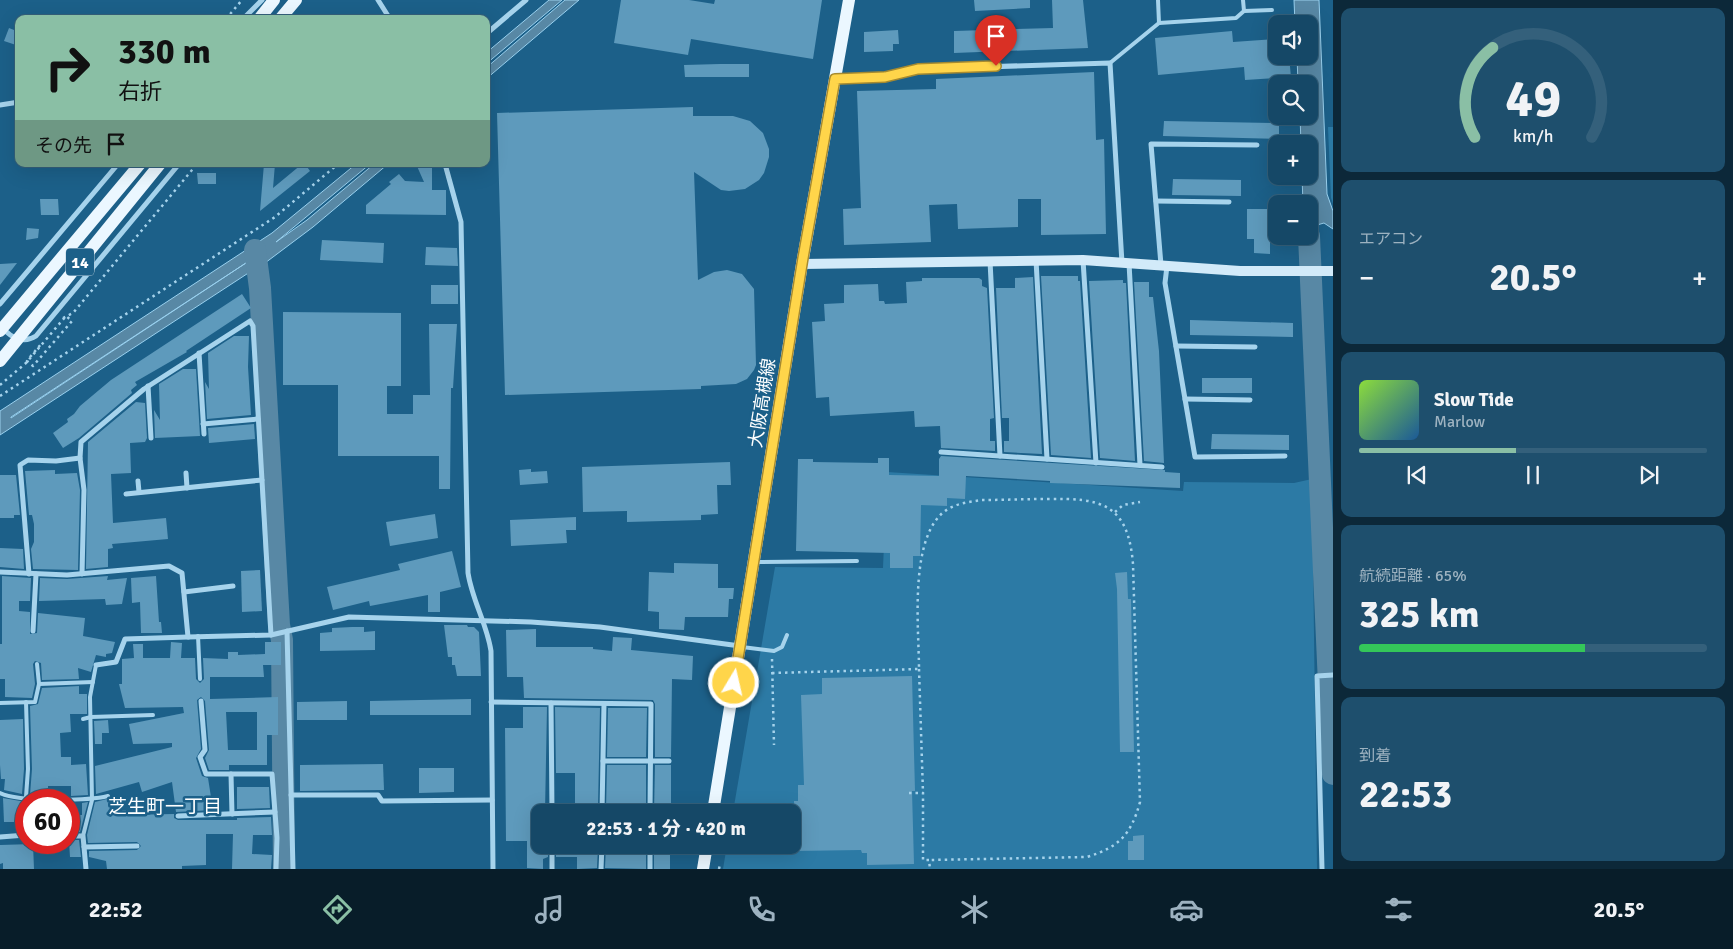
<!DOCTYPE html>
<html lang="ja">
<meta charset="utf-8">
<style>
:root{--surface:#154867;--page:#1e4f6d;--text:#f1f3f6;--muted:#9db2c0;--line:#34607b;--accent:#8abfa5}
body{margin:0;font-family:Signika,"Noto Sans JP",sans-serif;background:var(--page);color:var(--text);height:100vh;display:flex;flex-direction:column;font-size:19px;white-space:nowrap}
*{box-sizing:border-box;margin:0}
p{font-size:16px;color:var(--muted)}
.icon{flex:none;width:28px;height:28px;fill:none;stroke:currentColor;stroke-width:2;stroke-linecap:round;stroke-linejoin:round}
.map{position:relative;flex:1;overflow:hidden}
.details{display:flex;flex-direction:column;gap:8px;padding:8px;background:#0c2839;width:400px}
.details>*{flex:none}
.banner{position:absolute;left:15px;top:15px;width:475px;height:152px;border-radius:10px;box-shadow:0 5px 20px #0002,0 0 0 1px var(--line);background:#8abfa5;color:#111;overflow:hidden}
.controls{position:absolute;left:1268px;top:15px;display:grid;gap:10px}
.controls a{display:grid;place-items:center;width:50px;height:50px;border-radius:10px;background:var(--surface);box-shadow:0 5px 20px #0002,0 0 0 1px var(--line);font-size:25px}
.speed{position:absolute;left:15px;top:789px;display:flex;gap:10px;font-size:25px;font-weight:700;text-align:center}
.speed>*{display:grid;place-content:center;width:65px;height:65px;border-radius:50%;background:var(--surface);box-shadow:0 5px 20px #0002,0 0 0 1px var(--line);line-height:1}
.speed .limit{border:8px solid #d22;background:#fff;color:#111}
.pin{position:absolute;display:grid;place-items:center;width:42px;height:42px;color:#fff;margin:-51px -21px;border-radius:50% 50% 50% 0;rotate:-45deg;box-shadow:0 0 5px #0007}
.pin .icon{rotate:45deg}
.me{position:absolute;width:55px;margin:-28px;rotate:9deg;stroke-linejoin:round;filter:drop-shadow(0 0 4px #0008)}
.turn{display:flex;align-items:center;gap:18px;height:105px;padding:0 20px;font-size:22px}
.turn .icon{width:65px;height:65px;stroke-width:2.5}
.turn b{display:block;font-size:35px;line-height:42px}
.then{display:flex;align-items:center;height:48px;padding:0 20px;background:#0003;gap:10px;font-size:19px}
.big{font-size:38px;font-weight:700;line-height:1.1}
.details .card{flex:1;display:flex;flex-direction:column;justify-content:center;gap:8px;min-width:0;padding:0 18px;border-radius:10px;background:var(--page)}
.details .dial{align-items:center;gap:0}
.dial svg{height:130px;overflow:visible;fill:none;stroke:var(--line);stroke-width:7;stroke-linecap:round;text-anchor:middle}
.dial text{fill:var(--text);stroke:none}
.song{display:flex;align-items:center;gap:15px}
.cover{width:60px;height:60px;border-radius:8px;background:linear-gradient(135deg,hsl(90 70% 55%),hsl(210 70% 35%))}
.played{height:5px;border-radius:2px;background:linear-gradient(90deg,var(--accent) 45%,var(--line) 45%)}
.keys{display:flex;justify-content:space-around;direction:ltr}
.heat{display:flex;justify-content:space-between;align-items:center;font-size:28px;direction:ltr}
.charge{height:8px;border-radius:4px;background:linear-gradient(90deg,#34c759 65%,var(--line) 0)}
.trip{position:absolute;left:531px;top:804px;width:270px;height:50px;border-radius:10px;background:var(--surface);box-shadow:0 5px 20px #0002,0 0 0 1px var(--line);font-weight:700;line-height:50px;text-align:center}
.dock{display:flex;height:80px;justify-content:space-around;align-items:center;background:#081d29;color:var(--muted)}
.dock .icon{width:35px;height:35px}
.dock .selected{color:var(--accent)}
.dock b{font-size:22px;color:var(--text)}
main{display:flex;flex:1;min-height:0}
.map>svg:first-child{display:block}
</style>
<main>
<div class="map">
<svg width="1333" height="869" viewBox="0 0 1333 869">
<rect width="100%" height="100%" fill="#1c6089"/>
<g fill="#2c7aa5">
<polygon points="1328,127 1333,127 1333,204 1331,198"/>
<polygon points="887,472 1183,491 1184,482 1294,483 1312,479 1317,869 723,869 727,845 792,845 792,812 733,812 775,567 883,568"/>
</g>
<g fill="#5888a5" stroke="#99d0ee" fill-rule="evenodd">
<polygon points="549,0 562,0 486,64 486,53"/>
<polygon points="565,0 579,0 486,79 486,68"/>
<polygon points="1294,0 1319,0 1327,194 1333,211 1333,229 1324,223 1317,225 1316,251 1305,251 1305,236 1309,236 1309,204 1303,204 1302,176 1309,176 1309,144 1301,144 1300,116 1309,116 1309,84 1298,84 1297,56 1309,56 1309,24 1295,24"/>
<path d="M356 164H370L276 242 307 220 374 164H388L313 227 257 269 256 268 0 435V411L272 233ZM252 259 11 418V417Z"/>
</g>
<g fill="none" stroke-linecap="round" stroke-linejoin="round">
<g stroke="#5888a5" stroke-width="22">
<polyline points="1309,236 1333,774"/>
<polyline points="255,250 260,288 279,625 282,640 284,869"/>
</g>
</g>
<g fill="#5e9abc" fill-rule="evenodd">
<polygon points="621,0 689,0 714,4 715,0 822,0 813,59 691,39 688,55 614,43"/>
<polygon points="974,0 1030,0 1030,8 975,11"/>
<polygon points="1052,0 1083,0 1088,48 954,53 954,31 1053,28"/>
<polygon points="9,28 19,32 19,46 4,41"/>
<polygon points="898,30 899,44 893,44 893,51 864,52 864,32"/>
<polygon points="1232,31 1233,42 1276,39 1276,56 1289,56 1291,77 1245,80 1244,67 1158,75 1155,38"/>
<polygon points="720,64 749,64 749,77 685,77 684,65"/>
<polygon points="1094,72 1096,140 1104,139 1106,234 1041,235 1041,199 1018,199 1018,227 958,229 957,204 929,205 931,242 844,245 843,209 861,208 857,91 936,89 936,79"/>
<polygon points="693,107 693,116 733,116 750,121 763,133 769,149 769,157 764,173 759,180 745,189 729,191 721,190 694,172 698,280 714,272 727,270 742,274 754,289 756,365 754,370 747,379 736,384 701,386 701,389 505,395 497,113"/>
<polygon points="1164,121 1279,123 1279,139 1163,136"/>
<polygon points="264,164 275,164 273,188 302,164 305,164 310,171 260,211"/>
<polygon points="416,164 432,164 432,190 446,190 446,215 366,214 366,205 391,184 389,182 399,174 405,181 424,182"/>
<polygon points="197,173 216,173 216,184 198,184"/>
<polygon points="1173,179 1241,180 1241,196 1172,195"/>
<polygon points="40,199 58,199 59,215 41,215"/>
<polygon points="1247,209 1276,209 1276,242 1270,242 1270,254 1254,253 1254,239 1247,239"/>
<polygon points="27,228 39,229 38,238 26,240"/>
<polygon points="322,240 384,243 383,263 320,260"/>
<polygon points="426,247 457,248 458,266 425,265"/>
<polygon points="17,263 0,285 0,264"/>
<polygon points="1041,276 1078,276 1078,281 1080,281 1091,458 1051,455"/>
<polygon points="1033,277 1042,454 1004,452 1004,441 1009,441 1009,418 1002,418 996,288 1015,288 1015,278"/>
<polygon points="922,278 979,278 982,280 982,286 987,288 994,418 990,419 990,441 995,441 995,451 941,448 940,426 915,427 914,411 830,416 829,397 816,398 812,322 825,321 824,304 844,303 844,285 878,284 879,301 884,301 885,304 907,303 906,282 922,281"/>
<polygon points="1123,280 1123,283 1126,283 1135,461 1100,458 1089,281"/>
<polygon points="1134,282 1149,282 1149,297 1153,297 1159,351 1164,463 1144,461"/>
<rect x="431" y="285" width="27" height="19"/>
<polygon points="242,294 251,308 186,351 187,352 135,382 137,385 131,390 132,393 79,438 63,448 53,433 68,422 67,419 74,414 80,406 111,380"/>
<polygon points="283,312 401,313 401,386 387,386 387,414 413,414 413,395 430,395 429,324 457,324 453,388 451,388 450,489 439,489 439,456 338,456 338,385 283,385"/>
<polygon points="1190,320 1293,323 1293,337 1190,335"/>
<polygon points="234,336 249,336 248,367 251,415 207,419 205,382 209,389 208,353"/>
<polygon points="183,369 196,369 200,436 155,438 154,410 160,420 159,384"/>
<rect x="1202" y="378" width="50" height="15"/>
<polygon points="136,402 145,403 147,438 145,442 130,443 131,473 111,474 113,523 166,518 168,539 112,544 113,548 108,549 108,567 86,569 88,442"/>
<polygon points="254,424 255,439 209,443 208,428"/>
<polygon points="1212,434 1289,435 1289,450 1211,449"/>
<polygon points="941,456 1165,470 1165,472 1180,473 1180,488 1050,483 1050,481 966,476 965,499 947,498 947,506 921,505 920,556 913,556 913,568 890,568 890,553 796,551 798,459 813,459 813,462 878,463 878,458 889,458 889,475 939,476 939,459"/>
<polygon points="730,462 731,485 717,485 718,514 701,515 701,520 627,522 627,511 583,512 582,467"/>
<polygon points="531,469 531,472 547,471 548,483 520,485 519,470"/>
<polygon points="55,470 55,474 77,473 80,490 78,570 33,569 31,549 34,542 34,524 32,515 29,515 25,471"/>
<polygon points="0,475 16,475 20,515 14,515 14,518 0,518"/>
<polygon points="435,514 438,538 390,546 386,522"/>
<polygon points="576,517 576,530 566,530 567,543 511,546 510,520"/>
<polygon points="0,548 23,549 24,569 0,567"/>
<polygon points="452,551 461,587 440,592 440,612 428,612 428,595 370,606 369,601 333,610 327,587 400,570 398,564"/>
<polygon points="674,563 718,564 718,588 734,588 733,599 729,599 728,617 685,617 684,630 659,629 659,612 648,611 649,572 674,573"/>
<polygon points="260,570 262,611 242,612 241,571"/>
<polygon points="1127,572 1128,599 1131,599 1134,752 1120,752 1117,589 1115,573"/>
<polygon points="2,576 31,578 30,601 19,601 19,611 30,612 30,634 37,633 38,613 85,618 83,636 115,642 112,653 106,654 106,657 96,655 91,672 78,668 79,679 42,680 41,663 35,661 33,664 35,684 32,698 5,697 5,679 0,679 0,644 2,644"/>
<polygon points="108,576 107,580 127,578 122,604 106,605 105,599 39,601 40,578 67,579"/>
<polygon points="156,576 159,622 161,622 162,633 141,633 140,602 132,603 131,578"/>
<polygon points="444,625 467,625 468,627 474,627 479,632 481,676 457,676 455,665 452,665 452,657 448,657"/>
<polygon points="352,627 364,627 364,632 375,631 375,650 320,651 320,633 332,632 332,628"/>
<polygon points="536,629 536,647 593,647 593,649 612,651 613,637 632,638 631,650 693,656 692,680 672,679 671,757 655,757 655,704 653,700 524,698 523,677 507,677 506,630"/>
<path d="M171 642 182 643 181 658H195L196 679 200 683 204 679 203 658 228 659V652H238V655L265 654V642H281V665H263L264 677H210V699L278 697V735H267V765H229V770H209L205 758 209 750 205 701 201 697 197 700 201 749 196 758 202 776 208 778 213 810 176 812 172 782 142 792 139 782 96 794 95 766 172 747V743L133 744 129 724 184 713 183 707 125 708 119 684H122V659L134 658 133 644H143V658H170ZM226 712H257V750H228Z"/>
<polygon points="912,676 915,791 912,791 914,864 867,865 867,853 862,853 861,850 795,851 794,801 798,801 798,785 804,785 801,695 822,694 822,678"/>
<polygon points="79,686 79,694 87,694 87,714 70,714 71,732 60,733 61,757 71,757 71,765 86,764 88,795 71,796 71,786 48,786 48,795 30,795 32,769 30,706 38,704 42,688"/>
<polygon points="471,699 471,715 370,715 370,701"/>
<polygon points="347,701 347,720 297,720 297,702"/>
<polygon points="523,707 547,707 545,812 540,812 540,845 548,845 548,857 543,859 543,869 527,868 527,841 506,841 505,728 523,728"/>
<polygon points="555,707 600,708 598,809 587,809 587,812 575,812 575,773 556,773"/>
<polygon points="608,708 647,708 646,757 607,757"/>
<polygon points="23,719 24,769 22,794 4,790 5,779 1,779 0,765 0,720"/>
<polygon points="108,720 109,733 102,733 102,744 95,744 94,721"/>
<polygon points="383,764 384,790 300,791 300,765"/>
<polygon points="607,765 646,765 646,812 609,812 609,809 606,809"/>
<polygon points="655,765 671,765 671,812 654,812"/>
<polygon points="419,768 454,768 454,792 419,793"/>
<polygon points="237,787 269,787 270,808 237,809"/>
<polygon points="3,798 26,802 26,822 4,822"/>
<polygon points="111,798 121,810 126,810 126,815 174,814 174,818 178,820 237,820 237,818 271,817 272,835 253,835 252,854 272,855 271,869 232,869 233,834 206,834 206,865 182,866 182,869 107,869 106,861 89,857 89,851 137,850 141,846 137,842 88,843 87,835 95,802"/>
<polygon points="88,802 80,832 69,832 69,815 82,815 82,803"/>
<polygon points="1144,835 1144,860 1128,860 1128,841 1133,841 1133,836"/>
<polygon points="69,840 79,840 81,857 70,857"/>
<polygon points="33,844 34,869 3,869 3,863 0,864 0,845"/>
<polygon points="556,845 598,847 597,868 577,869 577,857 556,857"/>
<polygon points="606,845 646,845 646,869 605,868"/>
<rect x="654" y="845" width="16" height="24"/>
</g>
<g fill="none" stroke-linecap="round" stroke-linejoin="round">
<g stroke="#a6d3ec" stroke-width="2.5" stroke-dasharray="2.5 4" stroke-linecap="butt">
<polyline points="226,19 242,0"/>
<polyline points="63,318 73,313 197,164"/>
<polyline points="30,357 42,343"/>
<polyline points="0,396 275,217 338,164"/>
<polyline points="1115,512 1123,505 1140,502"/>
<polyline points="772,659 774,745"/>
<polyline points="919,669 923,793"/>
<path d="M772 673 919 669C919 628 908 533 948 509 958 503 970 502 981 500 1003 500 1025 499 1047 499 1101 498 1128 503 1133 564L1140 802C1131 835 1119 847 1087 857L929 860"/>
<polyline points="909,793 923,793 923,860 929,860 930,869"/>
<polyline points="719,869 720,864"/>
</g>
<g stroke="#a6d3ec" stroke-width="4">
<polyline points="1158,0 1159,23"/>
<polyline points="1243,0 1244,11"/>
<polyline points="1110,63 1159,23 1236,18 1244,11 1272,10"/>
<polyline points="756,562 857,561"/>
<polyline points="198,636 200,679"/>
<polyline points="742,647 774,651 782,647 787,635"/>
<polyline points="39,684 93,682"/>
<polyline points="26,702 28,769 26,797"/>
<polyline points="0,703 35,702 39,684 37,664"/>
<polyline points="83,719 91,717 153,715"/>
<path d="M0 793C19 802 87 801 108 796"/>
<polyline points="83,836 92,800 90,697 96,665"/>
</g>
<g stroke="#a6d3ec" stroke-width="5">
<polyline points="378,0 390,19"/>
<polyline points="243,19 262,0"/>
<polyline points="486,34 526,0"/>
<polyline points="836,79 885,77 918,69 1110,63 1122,263"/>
<polyline points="0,105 19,102"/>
<path d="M445 164 461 222 468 573C472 600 487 624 491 651L493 869"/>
<polyline points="1156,201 1229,202"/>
<polyline points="1036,260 1047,459"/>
<polyline points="1083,260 1096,463"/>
<polyline points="990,261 1000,456"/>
<polyline points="1129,263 1140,465"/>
<polyline points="1161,265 1151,144 1257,145"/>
<polyline points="1167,266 1165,283 1195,457 1285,456"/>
<polyline points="0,304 118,164"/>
<path d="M3 328C11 338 24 344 36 336L179 164"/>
<polyline points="1176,346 1255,347"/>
<polyline points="199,353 204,434"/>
<polyline points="148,386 151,438"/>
<polyline points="1185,399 1250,400"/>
<polyline points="203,424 258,419"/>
<polyline points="941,452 1162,467"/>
<polyline points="186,473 187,488"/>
<polyline points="138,481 139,492"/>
<polyline points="126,494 262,480"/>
<polyline points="0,572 67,575 169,566 182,573 188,637 271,635 349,617 531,622 600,627 740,646"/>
<polyline points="29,574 20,465 28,460 56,461 80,458"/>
<polyline points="82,574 84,490 80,458 81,442 144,389 250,321 253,326 271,635"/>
<polyline points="184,592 233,586"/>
<polyline points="33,631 36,574"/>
<polyline points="287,631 293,869"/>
<polyline points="96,665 116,662 125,639 188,637"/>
<polyline points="201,701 205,750 200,757 206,774 272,774 277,838 276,869"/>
<polyline points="491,702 651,704 650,812"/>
<polyline points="551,703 552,812"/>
<polyline points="603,761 669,761"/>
<polyline points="231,774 232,814"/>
<polyline points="291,795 378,795 382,801 492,800"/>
<polyline points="602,812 604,704"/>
<polyline points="178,816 275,812"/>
<polyline points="69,836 83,836 86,869"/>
<polyline points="0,837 26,835"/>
<polyline points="552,845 552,869"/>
<polyline points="84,847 137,846"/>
<polyline points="601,869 602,845"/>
<polyline points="650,869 650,845"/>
<polyline points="1322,869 1317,676 1333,675"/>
</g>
<polyline stroke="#d2eaf9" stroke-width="10" points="802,264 1083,260 1240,271 1333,271"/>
<g stroke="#ebf7ff" stroke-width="12">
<polyline points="259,19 274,0"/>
<polyline points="280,19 296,0"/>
<polyline points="713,812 802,264 849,0"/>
<polyline points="703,869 707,845"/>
</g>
<polyline stroke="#a6d3ec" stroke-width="2.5" stroke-dasharray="2.5 4" stroke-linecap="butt" points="0,385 26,363 66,316 72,321 33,366 27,361 30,357"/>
<g stroke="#ebf7ff" stroke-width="12">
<polyline points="0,331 140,164"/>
<polyline points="0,361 160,164"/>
</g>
</g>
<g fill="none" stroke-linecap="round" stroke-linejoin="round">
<g stroke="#a68a30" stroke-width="12">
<polyline id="route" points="734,683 803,258 835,79 885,77 918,69 996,66"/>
</g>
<use href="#route" stroke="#ffd54a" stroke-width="9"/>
</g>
<g text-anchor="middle" stroke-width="5" stroke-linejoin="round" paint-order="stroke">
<rect fill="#1c6089" stroke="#bbcfdc" stroke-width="1" x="66" y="248.5" width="28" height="27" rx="4"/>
<g font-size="16" font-weight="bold" fill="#fff">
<text x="80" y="268">14</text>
</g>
<g font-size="18" fill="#fff" stroke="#1c6089">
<text transform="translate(762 403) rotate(-81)" y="6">大阪高槻線</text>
</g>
<g font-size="19" fill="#fff" stroke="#1c6089">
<text x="165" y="813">芝生町一丁目</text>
</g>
</g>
</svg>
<div class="controls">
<a><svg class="icon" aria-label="sound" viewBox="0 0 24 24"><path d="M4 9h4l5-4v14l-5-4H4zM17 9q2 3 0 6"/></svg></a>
<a><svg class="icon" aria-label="search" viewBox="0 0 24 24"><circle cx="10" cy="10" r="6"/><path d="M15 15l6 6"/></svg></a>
<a>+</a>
<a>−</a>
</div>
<div class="speed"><div class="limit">60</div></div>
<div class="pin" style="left:996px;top:66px;background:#d93025"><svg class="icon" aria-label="arrive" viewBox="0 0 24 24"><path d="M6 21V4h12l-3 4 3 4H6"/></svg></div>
<svg class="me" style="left:734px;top:683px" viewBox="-20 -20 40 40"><circle r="17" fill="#ffd54a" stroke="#fff" stroke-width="3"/><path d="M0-11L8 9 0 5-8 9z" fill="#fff"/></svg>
<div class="trip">22:53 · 1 分 · 420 m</div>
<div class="banner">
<div class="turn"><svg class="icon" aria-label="right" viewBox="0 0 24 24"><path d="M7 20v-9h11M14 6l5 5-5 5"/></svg><div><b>330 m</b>右折</div></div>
<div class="then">その先<svg class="icon" aria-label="arrive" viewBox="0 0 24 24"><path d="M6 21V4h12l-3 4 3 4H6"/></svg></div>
</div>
</div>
<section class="details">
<div class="card dial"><svg viewBox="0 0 100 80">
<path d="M14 69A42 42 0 1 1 86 69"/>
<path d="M14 69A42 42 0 0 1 25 14" stroke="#8abfa5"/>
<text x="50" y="56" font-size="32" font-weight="700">49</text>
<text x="50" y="72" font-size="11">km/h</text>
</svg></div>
<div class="card"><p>エアコン</p>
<div class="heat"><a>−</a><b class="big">20.5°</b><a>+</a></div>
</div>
<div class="card">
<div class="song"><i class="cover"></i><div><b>Slow Tide</b><p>Marlow</p></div></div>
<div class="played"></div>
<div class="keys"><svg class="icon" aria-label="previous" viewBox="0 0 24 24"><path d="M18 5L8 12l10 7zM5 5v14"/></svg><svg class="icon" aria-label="pause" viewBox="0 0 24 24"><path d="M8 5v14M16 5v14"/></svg><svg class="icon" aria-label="next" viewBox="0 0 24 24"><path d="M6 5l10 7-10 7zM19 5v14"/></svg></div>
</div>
<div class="card"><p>航続距離 · 65%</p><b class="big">325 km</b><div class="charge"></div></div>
<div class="card"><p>到着</p><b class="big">22:53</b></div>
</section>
</main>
<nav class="dock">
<b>22:52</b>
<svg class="icon selected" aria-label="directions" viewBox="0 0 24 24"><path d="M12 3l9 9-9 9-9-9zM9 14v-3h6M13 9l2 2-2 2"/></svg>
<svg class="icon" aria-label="music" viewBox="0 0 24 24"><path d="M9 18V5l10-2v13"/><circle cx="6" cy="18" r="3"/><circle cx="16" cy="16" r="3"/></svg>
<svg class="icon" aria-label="phone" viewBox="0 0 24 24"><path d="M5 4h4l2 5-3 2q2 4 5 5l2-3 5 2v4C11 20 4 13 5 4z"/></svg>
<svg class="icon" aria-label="climate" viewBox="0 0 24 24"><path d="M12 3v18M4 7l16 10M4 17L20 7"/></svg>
<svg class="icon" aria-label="car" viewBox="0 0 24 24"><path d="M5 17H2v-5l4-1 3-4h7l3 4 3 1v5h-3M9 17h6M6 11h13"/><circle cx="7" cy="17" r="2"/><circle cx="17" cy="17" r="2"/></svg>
<svg class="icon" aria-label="filters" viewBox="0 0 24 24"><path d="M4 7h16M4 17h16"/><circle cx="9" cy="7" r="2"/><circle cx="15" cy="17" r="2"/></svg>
<b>20.5°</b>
</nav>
